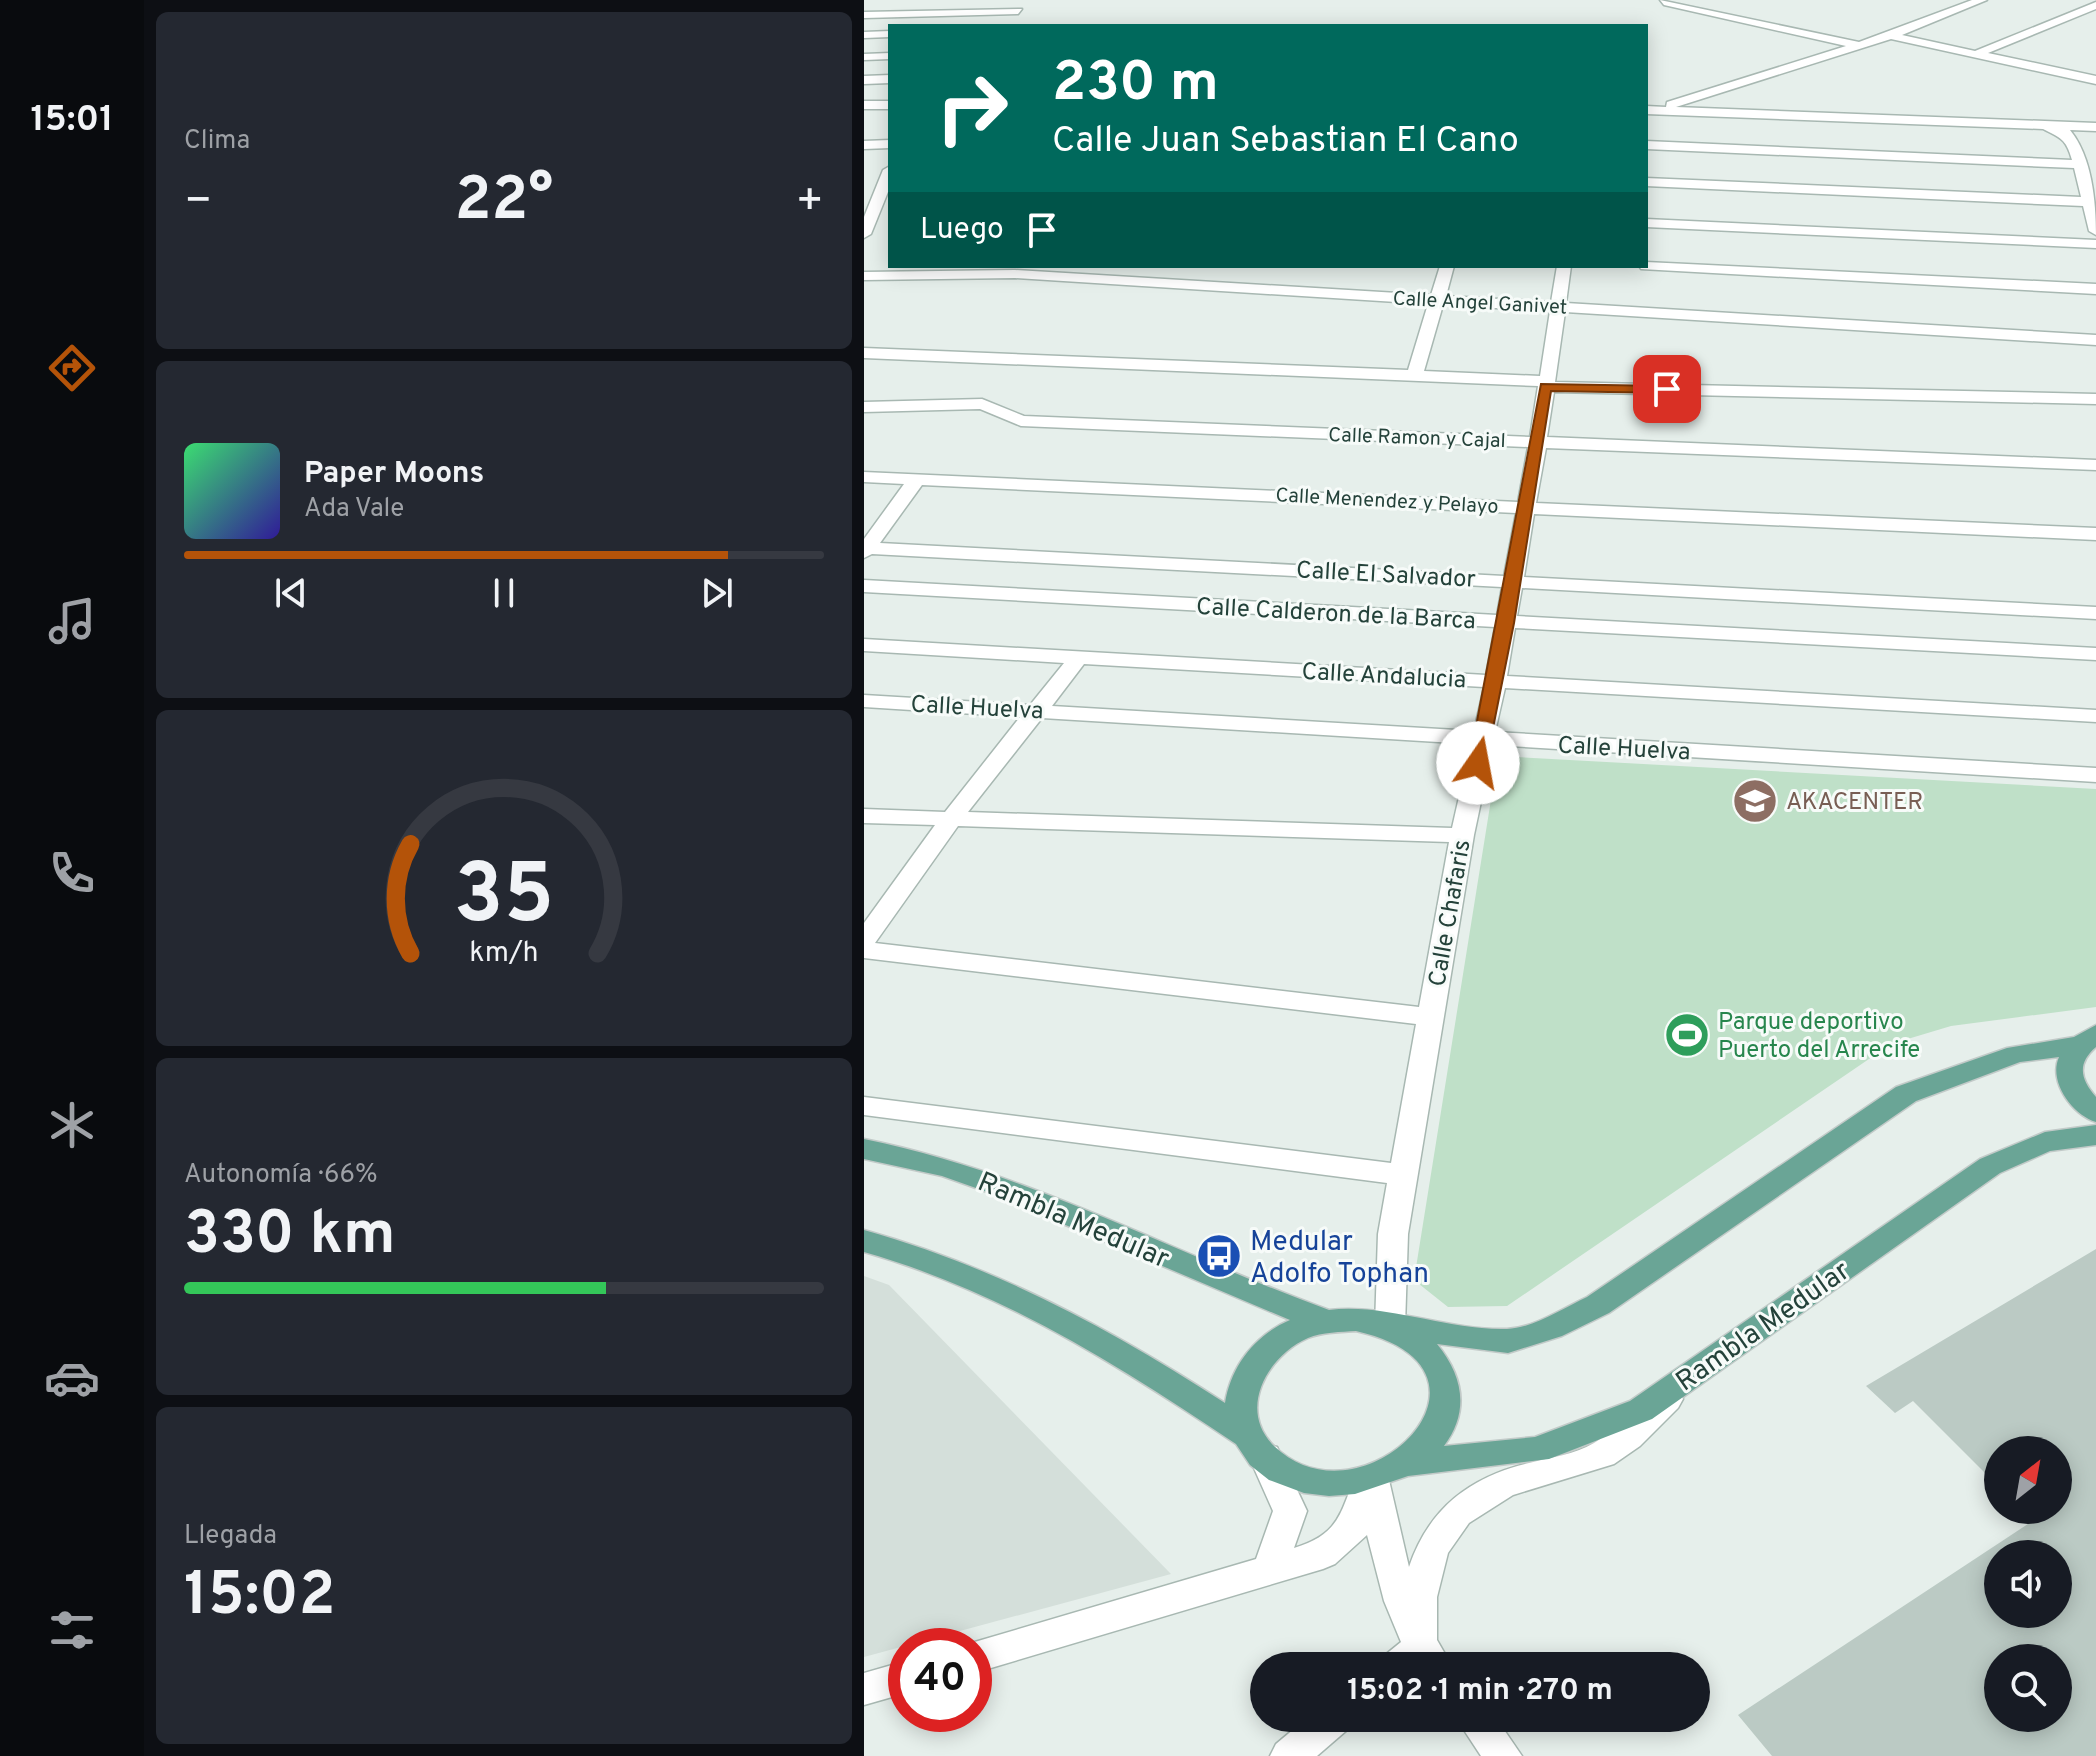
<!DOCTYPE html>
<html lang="es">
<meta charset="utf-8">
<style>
:root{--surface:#171b24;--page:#242831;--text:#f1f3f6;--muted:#9ea1a6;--line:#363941;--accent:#b45309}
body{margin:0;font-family:Overpass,sans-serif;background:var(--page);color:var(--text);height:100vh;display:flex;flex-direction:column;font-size:30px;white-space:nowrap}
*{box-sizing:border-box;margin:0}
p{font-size:26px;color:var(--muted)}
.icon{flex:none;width:44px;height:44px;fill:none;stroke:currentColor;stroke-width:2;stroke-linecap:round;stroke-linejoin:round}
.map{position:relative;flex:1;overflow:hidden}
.panel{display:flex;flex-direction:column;gap:12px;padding:12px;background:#0d0f14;width:720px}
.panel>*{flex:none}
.hud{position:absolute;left:24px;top:24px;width:760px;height:244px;border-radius:0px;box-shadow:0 4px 20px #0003;background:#00695c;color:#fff;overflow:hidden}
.needle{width:52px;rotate:31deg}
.fabs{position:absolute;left:1120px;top:1436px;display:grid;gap:16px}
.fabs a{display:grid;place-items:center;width:88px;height:88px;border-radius:50%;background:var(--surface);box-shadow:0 4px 20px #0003;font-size:40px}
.speed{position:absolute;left:24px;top:1628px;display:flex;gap:16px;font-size:40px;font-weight:700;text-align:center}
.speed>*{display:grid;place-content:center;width:104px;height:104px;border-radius:50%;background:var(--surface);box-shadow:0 4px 20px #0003;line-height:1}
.speed .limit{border:12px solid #d22;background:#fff;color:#111}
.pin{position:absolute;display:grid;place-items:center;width:68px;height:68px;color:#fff;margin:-34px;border-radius:16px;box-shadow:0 4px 12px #0006}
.me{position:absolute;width:88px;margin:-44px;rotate:12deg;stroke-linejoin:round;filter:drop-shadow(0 0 6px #0008)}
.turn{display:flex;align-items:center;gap:28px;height:168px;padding:0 32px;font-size:36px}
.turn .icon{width:104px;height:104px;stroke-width:2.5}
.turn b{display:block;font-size:56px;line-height:68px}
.then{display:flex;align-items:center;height:76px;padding:0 32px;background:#0003;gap:16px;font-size:30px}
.big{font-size:60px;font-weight:700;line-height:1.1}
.panel .widget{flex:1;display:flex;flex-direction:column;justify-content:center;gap:12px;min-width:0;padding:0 28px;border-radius:12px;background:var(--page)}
.panel .dial{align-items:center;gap:0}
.dial svg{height:208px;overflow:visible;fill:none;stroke:var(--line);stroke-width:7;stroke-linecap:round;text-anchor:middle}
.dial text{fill:var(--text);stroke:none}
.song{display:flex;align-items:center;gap:24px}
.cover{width:96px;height:96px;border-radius:12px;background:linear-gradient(135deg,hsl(140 70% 55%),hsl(250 70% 35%))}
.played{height:8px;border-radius:4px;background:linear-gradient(90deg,var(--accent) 85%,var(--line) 85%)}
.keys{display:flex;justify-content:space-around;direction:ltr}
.heat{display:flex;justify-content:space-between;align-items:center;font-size:44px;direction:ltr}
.charge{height:12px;border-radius:6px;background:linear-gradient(90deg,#34c759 66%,var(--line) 0)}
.trip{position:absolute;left:386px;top:1652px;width:460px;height:80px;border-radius:40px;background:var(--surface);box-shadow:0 4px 20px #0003;font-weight:700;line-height:80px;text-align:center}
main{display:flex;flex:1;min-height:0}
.menu{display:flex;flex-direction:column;width:144px;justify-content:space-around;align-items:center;background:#090b0e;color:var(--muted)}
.menu .icon{width:56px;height:56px}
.menu .on{color:var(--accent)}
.menu b{font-size:36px;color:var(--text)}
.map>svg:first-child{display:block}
</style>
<main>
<nav class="menu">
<b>15:01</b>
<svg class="icon on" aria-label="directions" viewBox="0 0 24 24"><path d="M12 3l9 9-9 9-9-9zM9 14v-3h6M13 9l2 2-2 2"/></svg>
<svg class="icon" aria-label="music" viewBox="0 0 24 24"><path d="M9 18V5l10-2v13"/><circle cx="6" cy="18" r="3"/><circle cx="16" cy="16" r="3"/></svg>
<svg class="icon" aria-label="phone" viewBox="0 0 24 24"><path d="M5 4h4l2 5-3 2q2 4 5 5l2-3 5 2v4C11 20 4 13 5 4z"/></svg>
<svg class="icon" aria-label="climate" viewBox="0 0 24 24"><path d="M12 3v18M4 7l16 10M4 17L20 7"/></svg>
<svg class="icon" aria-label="car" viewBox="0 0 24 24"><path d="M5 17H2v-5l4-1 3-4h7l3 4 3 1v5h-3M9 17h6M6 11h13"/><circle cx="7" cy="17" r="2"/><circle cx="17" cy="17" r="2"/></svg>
<svg class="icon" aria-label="filters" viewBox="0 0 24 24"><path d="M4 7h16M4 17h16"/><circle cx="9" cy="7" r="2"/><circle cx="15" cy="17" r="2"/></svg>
</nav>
<section class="panel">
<div class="widget"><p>Clima</p>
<div class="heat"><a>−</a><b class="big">22°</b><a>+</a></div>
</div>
<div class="widget">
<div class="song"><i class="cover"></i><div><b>Paper Moons</b><p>Ada Vale</p></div></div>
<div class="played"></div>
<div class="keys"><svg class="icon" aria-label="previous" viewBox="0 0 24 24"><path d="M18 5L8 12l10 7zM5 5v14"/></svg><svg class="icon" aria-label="pause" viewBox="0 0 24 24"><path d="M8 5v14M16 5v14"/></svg><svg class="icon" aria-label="next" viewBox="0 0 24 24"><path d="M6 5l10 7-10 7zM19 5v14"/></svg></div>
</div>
<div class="widget dial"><svg viewBox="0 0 100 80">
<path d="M14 69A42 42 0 1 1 86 69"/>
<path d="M14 69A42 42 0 0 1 14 27" stroke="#b45309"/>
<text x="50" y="56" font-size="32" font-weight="700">35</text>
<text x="50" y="72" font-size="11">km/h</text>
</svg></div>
<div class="widget"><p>Autonomía · 66%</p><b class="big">330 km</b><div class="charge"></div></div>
<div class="widget"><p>Llegada</p><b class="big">15:02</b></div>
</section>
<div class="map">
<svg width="1232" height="1756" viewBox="0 0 1232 1756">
<rect width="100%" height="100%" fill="#e6efeb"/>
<polygon fill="#d4dfda" points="0,1276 25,1285 307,1574 0,1657"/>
<polygon fill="#bfe0c8" points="634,756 1232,789 1232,1007 1087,1026 1027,1044 643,1306 584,1307 550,1280"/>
<path fill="#bbcac4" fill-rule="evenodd" d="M1232 1249V1756H908L874 1715 1170 1520 1159 1510H1194V1450H1134V1486L1049 1401 1031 1413 1002 1386ZM1134 1554H1194V1614H1134ZM1134 1658H1194V1718H1134Z"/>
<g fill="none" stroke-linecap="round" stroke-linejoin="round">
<g stroke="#a8b8b2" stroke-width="3">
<g id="minor">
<path d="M796 0 995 42 1108 0H1123L1038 35 1111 51 1232 2V9L1124 53 1232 76V84L1027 39 812 107 1232 123V131L1206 130C1228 157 1232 201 1232 235L1225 231 1219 206 782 186V178L1217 197 1210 168 782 149V141L1208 160C1202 138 1196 138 1179 129L782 114V106L802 107 803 102 982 46 800 5Z"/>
<polygon points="158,9 154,14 0,18 0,12"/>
<polygon points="26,31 26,37 0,38 0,32"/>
<polygon points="26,53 26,59 0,60 0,54"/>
<polygon points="26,75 26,83 0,84 0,76"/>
<rect x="0" y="101" width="26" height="8"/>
<polygon points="26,140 26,148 0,149 0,141"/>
<polygon points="26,166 26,187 7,234 0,238 0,217 19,170"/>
<polygon points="782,219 1232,240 1232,248 782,227"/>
<polygon points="782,262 1232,284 1232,294 777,269 775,266 782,266"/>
<path d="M576 266H590L582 296 687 302 693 266H707L702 303 1232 335V345L701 312 691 382 1232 394V404L690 392 683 437 1232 460V470L682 448 672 503 1232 528V540L670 514 660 577 1232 607V619L658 588 653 616 1232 648V660L651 628 643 676 1232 710V722L641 688 631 732 1232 768V782L629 745 610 835 544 1234 541 1326 537 1334 526 1338 515 1334 511 1326 514 1234 523 1183 0 1115V1097L527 1163 552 1024 0 958V923L71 825 0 823V809L81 812 156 717 0 707V695L166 705 200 663 0 651V639L622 675 631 627 0 592V580L633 615 638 587 8 554 0 558V539L40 484 0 482V472L654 502 664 447 157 426 116 409 0 412V402L118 399 160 416 666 437 674 386 0 358V348L544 370 564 304 151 278 0 280V272L151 270 567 295ZM579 305 686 311 676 376 560 371ZM58 485 652 513 640 576 16 543ZM220 664 620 687 610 731 188 706ZM178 718 607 744 588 828 104 812ZM94 826 585 842 555 1007 11 943Z"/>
<path d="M803 1386 814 1390 819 1399 814 1408 776 1446 750 1464 649 1495 605 1523 584 1553 573 1597V1640L588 1666H516L521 1655 537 1642 520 1601 503 1535 471 1564 459 1569 110 1673V1646H97L392 1559 409 1511 385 1457 389 1447 401 1444 413 1447 443 1511 430 1548C480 1533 476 1508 495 1469L507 1465 519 1469 525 1480 545 1567C565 1508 606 1477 665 1463 687 1457 710 1455 730 1443 756 1428 775 1395 803 1386Z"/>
<polygon points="42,1661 42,1693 0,1705 0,1673"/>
<polygon points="443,1718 488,1718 483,1730 453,1756 406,1756 412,1744"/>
<polygon points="592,1718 632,1718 658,1756 617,1756"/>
</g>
</g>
<g stroke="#c2cac8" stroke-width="3">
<path id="major" d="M1232 1025V1047C1213 1063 1216 1079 1232 1097V1122C1208 1115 1184 1081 1195 1057L1156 1062 1052 1101 745 1313 698 1336 644 1353 573 1344C599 1376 606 1411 580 1446L671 1437 766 1401 1116 1159 1181 1132 1232 1125V1145L1186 1151 1136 1173 788 1419 685 1459 544 1476 491 1494 465 1496 440 1493 405 1480 386 1465 372 1444C254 1365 137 1291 0 1252V1230C132 1267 247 1329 361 1403 367 1366 391 1335 426 1320L126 1193 78 1176 0 1159V1139C165 1172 308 1253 465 1310 523 1303 584 1331 643 1329 670 1328 699 1308 723 1297L1032 1087 1143 1048 1210 1037ZM492 1331C661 1369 499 1532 410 1446 373 1410 403 1356 444 1338 458 1332 477 1332 492 1331Z"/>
</g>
<use href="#minor" fill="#fff" fill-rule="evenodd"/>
<use href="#major" fill="#6aa596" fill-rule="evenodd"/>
</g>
<polygon fill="#b45309" stroke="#753606" stroke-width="2" points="677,384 803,386 810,389 803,393 687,391 650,623 622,763 614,768 605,763"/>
<defs>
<g id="school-disc" transform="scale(2.3)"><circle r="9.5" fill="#8d6e63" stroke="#f7fbf9"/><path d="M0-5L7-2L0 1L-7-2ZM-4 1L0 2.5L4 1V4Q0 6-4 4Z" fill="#fff"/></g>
<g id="stadium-disc" transform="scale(2.3)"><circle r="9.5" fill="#2e9e5b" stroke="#f7fbf9"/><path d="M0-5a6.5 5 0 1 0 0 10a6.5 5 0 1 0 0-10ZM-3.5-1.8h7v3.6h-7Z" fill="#fff"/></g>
<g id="bus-disc" transform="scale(2.3)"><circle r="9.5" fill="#1a4fb4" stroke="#f7fbf9"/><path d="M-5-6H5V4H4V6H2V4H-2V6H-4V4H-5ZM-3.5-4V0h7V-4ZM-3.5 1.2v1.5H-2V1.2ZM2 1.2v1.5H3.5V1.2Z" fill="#fff"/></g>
</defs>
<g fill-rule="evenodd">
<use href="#school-disc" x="891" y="801"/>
<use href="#stadium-disc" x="823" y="1035"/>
<use href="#bus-disc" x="355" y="1256"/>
</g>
<g text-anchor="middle" stroke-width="6" stroke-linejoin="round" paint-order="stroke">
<g font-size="20" fill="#24423a" stroke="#f7fbf9">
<text transform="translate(616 302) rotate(3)" y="7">Calle Angel Ganivet</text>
<text transform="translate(553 437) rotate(2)" y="7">Calle Ramon y Cajal</text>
<text transform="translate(523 500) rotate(3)" y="7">Calle Menendez y Pelayo</text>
</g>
<g font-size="24" fill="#24423a" stroke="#f7fbf9">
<text transform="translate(522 574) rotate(3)" y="8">Calle El Salvador</text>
<text transform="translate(472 613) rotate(3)" y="8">Calle Calderon de la Barca</text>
<text transform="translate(520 675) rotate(3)" y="8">Calle Andalucia</text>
<text transform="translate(113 707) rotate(3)" y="8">Calle Huelva</text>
<text transform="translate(760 748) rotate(3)" y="8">Calle Huelva</text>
<text transform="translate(585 913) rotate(-80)" y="8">Calle Chafaris</text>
</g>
<g font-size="24" fill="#785e54" stroke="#f7fbf9" text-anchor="start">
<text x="922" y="809">AKACENTER</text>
</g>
<g font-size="24" fill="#27864d" stroke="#f7fbf9" text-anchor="start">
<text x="854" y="1029">Parque deportivo<tspan x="854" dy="28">Puerto del Arrecife</tspan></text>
</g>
<g font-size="28" fill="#24423a" stroke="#f7fbf9">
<text transform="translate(210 1219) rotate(23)" y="10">Rambla Medular</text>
<text transform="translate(898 1325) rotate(-35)" y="10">Rambla Medular</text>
</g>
<g font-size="28" fill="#164399" stroke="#f7fbf9" text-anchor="start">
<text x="386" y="1250">Medular<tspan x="386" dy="32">Adolfo Tophan</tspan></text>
</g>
</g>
</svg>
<div class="fabs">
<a><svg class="needle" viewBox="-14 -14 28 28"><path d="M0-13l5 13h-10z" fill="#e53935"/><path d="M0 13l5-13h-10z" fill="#9ea1a6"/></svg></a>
<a><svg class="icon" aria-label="sound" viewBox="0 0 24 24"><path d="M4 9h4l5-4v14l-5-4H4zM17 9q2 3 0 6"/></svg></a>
<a><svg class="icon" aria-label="search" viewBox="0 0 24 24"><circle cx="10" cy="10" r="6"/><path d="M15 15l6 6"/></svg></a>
</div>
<div class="speed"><div class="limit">40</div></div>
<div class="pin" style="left:803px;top:389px;background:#d93025"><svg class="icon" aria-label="arrive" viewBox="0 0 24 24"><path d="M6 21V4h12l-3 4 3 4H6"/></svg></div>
<svg class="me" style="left:614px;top:763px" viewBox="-20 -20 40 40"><circle r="19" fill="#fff"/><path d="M0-13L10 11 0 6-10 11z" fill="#b45309"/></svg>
<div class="trip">15:02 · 1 min · 270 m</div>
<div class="hud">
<div class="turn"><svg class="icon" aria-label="right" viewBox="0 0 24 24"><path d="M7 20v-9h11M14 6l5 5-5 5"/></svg><div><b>230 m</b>Calle Juan Sebastian El Cano</div></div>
<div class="then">Luego<svg class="icon" aria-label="arrive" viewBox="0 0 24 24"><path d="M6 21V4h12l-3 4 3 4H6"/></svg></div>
</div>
</div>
</main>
